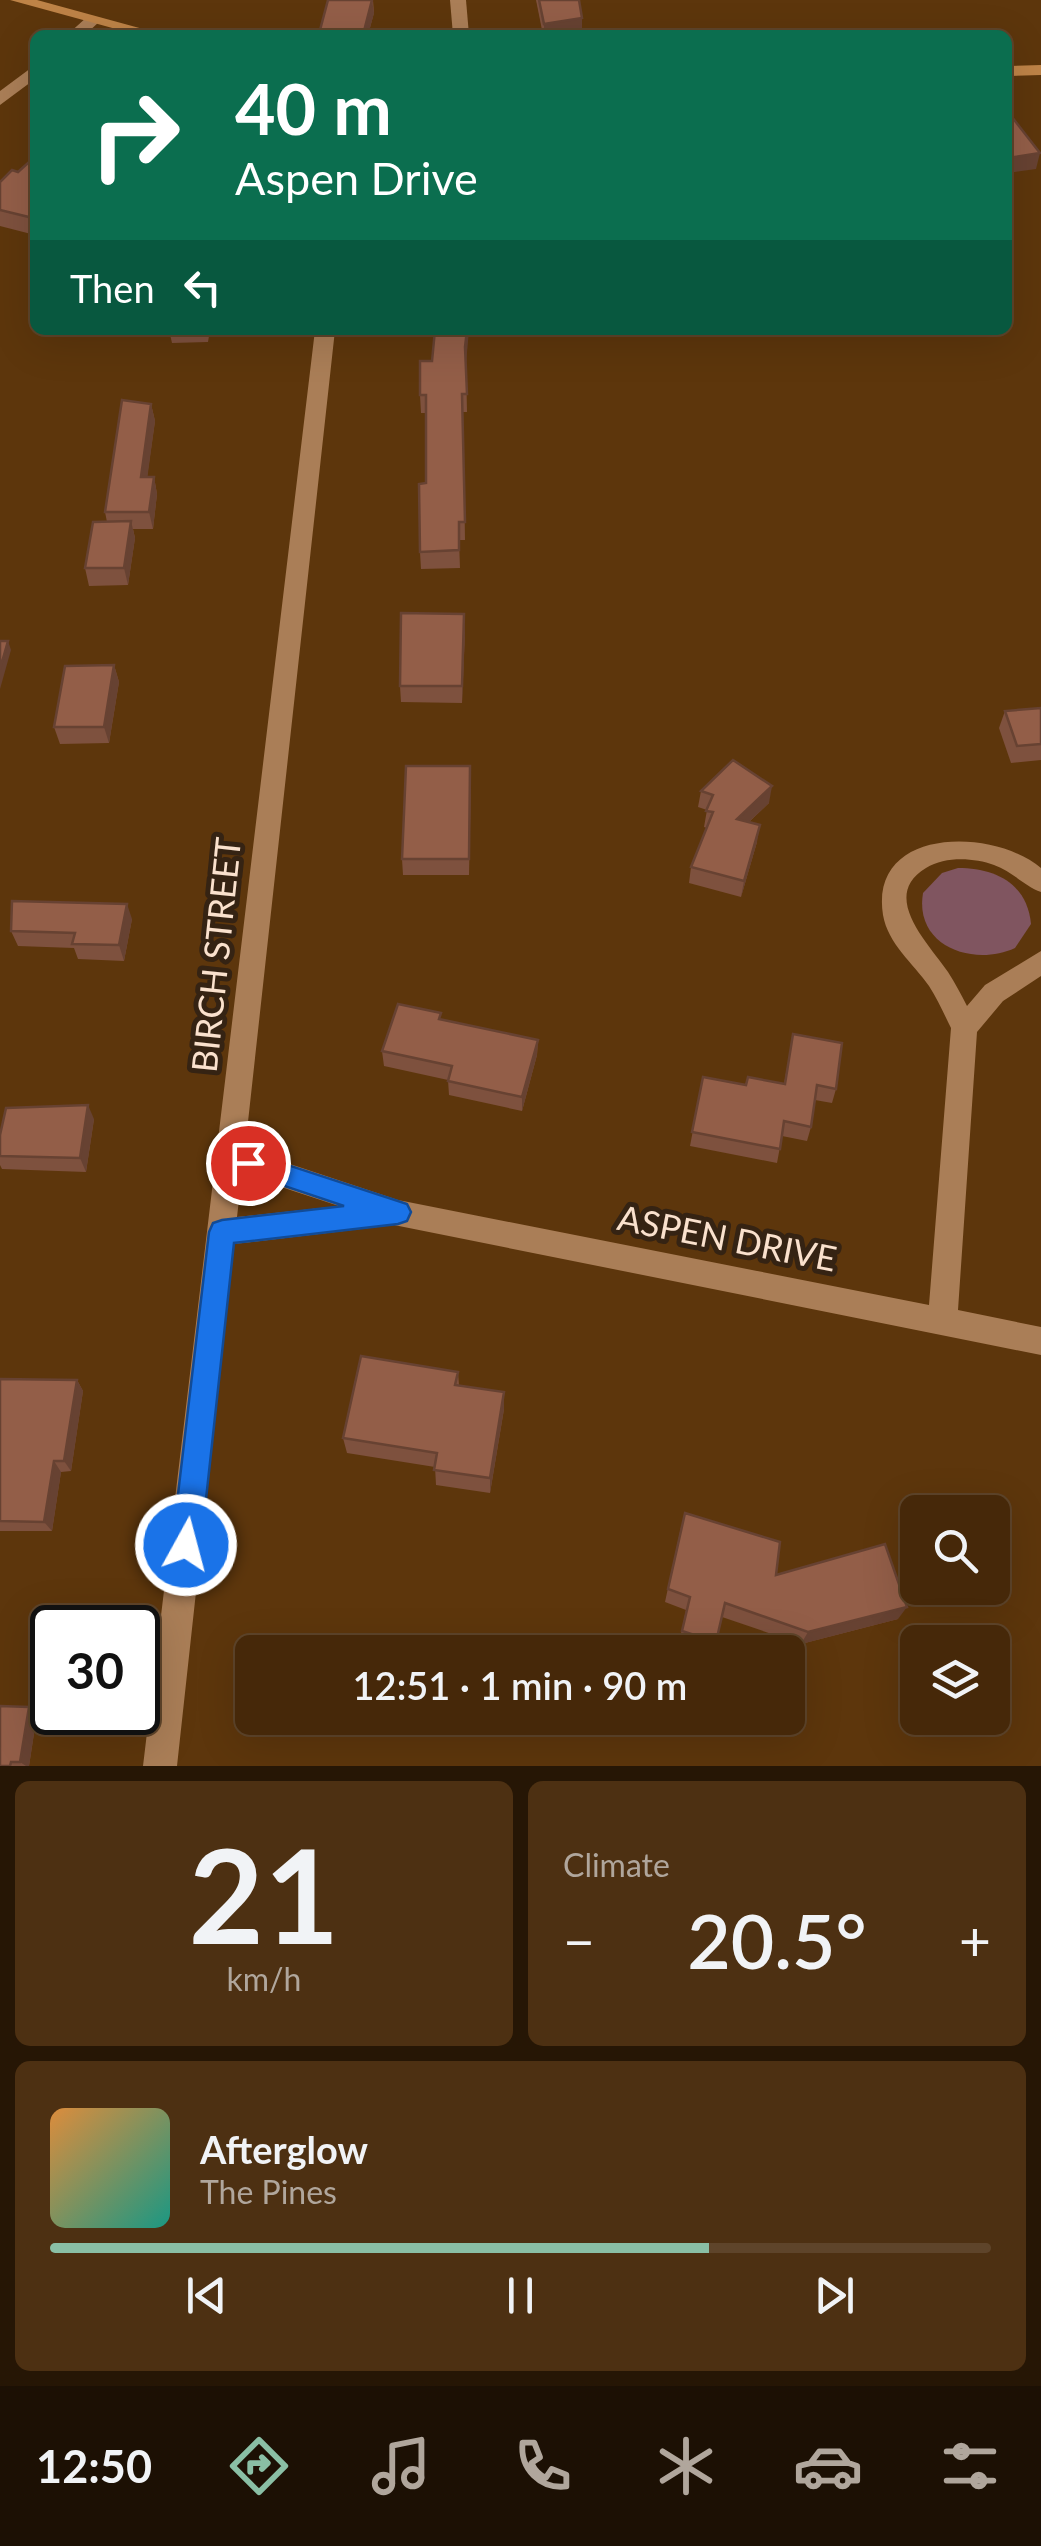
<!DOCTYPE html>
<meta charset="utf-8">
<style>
:root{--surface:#462809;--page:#4d3012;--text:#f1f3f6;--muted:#b0a69c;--line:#5e442a;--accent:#8abfa5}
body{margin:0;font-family:Lato,sans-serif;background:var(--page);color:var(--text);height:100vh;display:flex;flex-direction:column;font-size:38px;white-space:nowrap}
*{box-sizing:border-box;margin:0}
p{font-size:32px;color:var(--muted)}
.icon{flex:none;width:55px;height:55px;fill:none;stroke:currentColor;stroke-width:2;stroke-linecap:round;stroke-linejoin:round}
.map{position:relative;height:1766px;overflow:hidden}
.sheet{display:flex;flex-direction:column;gap:15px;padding:15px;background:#261605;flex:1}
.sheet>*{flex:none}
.top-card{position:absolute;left:30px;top:30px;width:982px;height:305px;border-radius:15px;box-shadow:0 10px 40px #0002,0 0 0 2px var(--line);background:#0b6e4f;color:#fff;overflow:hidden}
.controls{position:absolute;left:900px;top:1495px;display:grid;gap:20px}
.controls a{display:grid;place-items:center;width:110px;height:110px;border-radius:15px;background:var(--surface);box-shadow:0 10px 40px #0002,0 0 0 2px var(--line);font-size:50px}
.speed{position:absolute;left:30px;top:1605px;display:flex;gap:20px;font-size:50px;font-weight:700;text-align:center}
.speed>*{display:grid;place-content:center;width:130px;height:130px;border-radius:50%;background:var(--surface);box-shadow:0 10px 40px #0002,0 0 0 2px var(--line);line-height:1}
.speed .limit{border:5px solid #111;border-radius:15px;background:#fff;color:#111}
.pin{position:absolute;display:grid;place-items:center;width:85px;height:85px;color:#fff;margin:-42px;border:5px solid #fff;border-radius:50%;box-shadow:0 2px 10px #0007}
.me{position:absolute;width:110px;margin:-55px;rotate:7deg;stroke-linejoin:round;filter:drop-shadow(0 0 8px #0008)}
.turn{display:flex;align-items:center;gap:35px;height:210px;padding:0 40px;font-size:45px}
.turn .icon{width:130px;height:130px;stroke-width:2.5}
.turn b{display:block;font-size:70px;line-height:85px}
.then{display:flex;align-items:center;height:95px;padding:0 40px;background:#0003;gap:20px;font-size:38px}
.big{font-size:75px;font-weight:600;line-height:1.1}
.sheet .tile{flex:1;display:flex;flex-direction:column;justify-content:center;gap:15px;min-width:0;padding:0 35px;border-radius:15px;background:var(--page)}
.sheet .dial{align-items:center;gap:0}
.dial b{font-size:130px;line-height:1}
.song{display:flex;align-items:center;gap:30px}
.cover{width:120px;height:120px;border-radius:15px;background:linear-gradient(135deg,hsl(30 70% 55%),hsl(170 70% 35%))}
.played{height:10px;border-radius:5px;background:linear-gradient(90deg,var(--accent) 70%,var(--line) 70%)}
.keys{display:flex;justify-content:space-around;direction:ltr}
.heat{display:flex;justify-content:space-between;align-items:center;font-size:55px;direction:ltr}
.sheet .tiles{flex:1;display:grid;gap:15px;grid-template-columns:1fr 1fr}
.tile:last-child{grid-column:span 2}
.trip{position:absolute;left:235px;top:1635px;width:570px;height:100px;border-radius:15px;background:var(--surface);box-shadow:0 10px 40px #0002,0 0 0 2px var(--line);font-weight:600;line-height:100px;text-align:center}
.menu{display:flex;height:160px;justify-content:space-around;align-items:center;background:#1c1004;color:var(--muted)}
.menu .icon{width:70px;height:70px}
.menu .on{color:var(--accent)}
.menu b{font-size:45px;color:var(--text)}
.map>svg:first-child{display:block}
</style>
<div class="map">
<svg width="1041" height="1766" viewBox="0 0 1041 1766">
<rect width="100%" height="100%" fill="#5d360c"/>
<path fill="#805560" d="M958 868C995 868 1027 883 1031 924L1015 948C974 967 914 947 923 893L942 873Z"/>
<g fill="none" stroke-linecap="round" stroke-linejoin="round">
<g fill="#aa7e57" fill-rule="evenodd">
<polygon points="450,0 466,0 469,35 453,35"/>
<polygon points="87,17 101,20 85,35 67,35"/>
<polygon points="35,65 35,79 0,105 0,91"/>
<path d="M315 330H335L245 1149 398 1200 929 1305 951 1028C944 1014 938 1000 929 986 913 963 888 944 883 915 869 826 994 828 1041 868V892C1024 886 1012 871 994 865 974 858 946 856 926 868 879 896 929 944 948 972 955 983 961 994 967 1006L985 985 1041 951V976L1003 1001 977 1032 958 1310 1041 1327V1355L394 1225 234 1244 177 1766H143ZM242 1174 339 1206 237 1217Z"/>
</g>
<g fill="#be8347" fill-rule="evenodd">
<polygon points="10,0 37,0 165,35 138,35"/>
<polygon points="1041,65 1041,75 1008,76 1008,66"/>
</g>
</g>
<g fill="#7e513e">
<polygon points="328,0 373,0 374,13 368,35 320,35 320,30"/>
<polygon points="536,0 579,0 582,33 568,35 543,35"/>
<polygon points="35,163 35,235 0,226 0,182"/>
<polygon points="169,330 210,330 208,342 172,343"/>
<polygon points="432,361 466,364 467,412 463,412 465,540 459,540 460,568 421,569 420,552 426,483 426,413 421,413 420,395"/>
<polygon points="151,404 155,421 147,477 154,477 157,494 153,529 133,529 135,538 128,585 89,586 85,568 107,522 105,512"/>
<polygon points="465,631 462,703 401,702 400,686"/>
<polygon points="114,665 119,682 109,743 60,744 54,727"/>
<polygon points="1041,708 1041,760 1011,763 999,728 1005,711"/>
<polygon points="471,782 469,875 403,875 402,859"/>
<polygon points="701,791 769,803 749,822 757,842 741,897 689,883 691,867 707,828 704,827 707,810 698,807"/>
<polygon points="132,919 124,961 78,959 74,948 18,946 11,931"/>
<polygon points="442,1020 538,1040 537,1055 522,1111 449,1095 448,1080 384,1066 382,1051"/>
<polygon points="793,1034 836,1089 832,1103 815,1100 811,1127 807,1141 782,1136 777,1163 690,1146 703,1077 746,1085 784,1084"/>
<polygon points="94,1119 86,1172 2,1169 0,1165 0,1135"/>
<polygon points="458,1372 459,1385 504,1392 504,1409 490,1493 436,1485 435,1467 347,1453 343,1438"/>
<polygon points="0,1379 77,1380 83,1391 71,1471 61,1472 52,1531 0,1531"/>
<polygon points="681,1527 776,1575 898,1619 801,1644 722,1617 712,1652 679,1643 686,1610 665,1602"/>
<polygon points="29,1707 37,1714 29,1766 0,1766"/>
</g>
<g fill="#674232">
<polygon points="372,0 374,13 368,35 364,35"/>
<polygon points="582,18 582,33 568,35 544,35 544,24"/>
<polygon points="1040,153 1036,169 1008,173 1008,158"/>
<polygon points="467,330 469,330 466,364 465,347"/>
<polygon points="151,404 155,421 145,495 141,477"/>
<polygon points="154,477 157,494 153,529 149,512"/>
<polygon points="131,521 135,538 128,585 124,568"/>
<polygon points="464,614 465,631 462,703 462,686"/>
<polygon points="8,641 11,650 0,689 0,669"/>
<polygon points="114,665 119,682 109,743 104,727"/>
<polygon points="772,786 769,803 735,835 737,819"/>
<polygon points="760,825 757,842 741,897 744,881"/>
<polygon points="127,904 132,919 124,961 119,945"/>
<polygon points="538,1040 537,1055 522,1111 522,1097"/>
<polygon points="88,1105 94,1119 86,1172 80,1158"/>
<polygon points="77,1380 83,1391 71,1471 64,1461"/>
<polygon points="504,1392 504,1409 490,1493 490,1478"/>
<polygon points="54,1461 61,1472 52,1531 44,1522"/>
<polygon points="907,1607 898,1619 801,1644 808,1632"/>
<polygon points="29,1707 37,1714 29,1766 26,1766 20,1762"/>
</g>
<g fill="#935e48" stroke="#674232" stroke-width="2.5">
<polygon points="328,0 372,0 364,31 320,30"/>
<polygon points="539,0 579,0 582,18 544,24"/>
<polygon points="1008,112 1040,153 1008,158"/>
<polygon points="29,162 35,163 35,216 33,218 0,210 0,182 12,170 18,172"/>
<polygon points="435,330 467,330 465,347 467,394 462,394 465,522 459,522 459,550 420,552 419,484 426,483 426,395 420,395 420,361 432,361"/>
<polygon points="122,400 151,404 141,477 154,477 149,512 105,512"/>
<polygon points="131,521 124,568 85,568 93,522"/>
<polygon points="401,613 464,614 462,686 400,686"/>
<polygon points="0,641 8,641 0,669"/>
<polygon points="114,665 104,727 54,727 65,666"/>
<polygon points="1041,708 1041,744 1017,746 1005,711"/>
<polygon points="733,760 772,786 737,819 760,825 744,881 691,867 713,812 706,811 713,795 701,791"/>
<polygon points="406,766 470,766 469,859 402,859"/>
<polygon points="12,901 127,904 119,945 72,944 75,933 11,931"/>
<polygon points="398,1004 441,1013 439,1019 538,1040 522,1097 448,1081 452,1066 382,1051"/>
<polygon points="793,1034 842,1043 836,1089 817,1085 811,1127 784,1121 780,1149 692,1132 703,1077 746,1085 748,1077 785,1084"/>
<polygon points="88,1105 80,1158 0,1156 0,1135 6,1108"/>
<polygon points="361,1356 458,1372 455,1385 504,1392 490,1478 434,1470 437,1453 343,1438"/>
<polygon points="0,1379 77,1380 64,1461 54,1461 44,1522 0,1521"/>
<polygon points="685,1513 780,1542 776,1575 885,1544 907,1607 808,1632 725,1603 716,1642 682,1631 690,1597 668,1589"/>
<polygon points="0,1706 29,1707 20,1762 11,1762 10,1766 0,1766"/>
</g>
<polygon fill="#1a73e8" stroke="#114b97" stroke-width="2.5" points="248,1152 398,1201 407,1204 411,1212 407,1221 398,1224 234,1243 201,1545 197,1555 186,1559 176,1555 172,1545 209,1232 213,1223 222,1220 344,1206 240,1171 236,1163 240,1155"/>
<g text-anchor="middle" stroke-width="10" stroke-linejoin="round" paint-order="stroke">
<g font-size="35" fill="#fae1cd" stroke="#352313">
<text transform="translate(217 955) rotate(-84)" y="12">BIRCH STREET</text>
<text transform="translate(727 1239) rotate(11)" y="12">ASPEN DRIVE</text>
</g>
</g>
</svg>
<div class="controls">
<a><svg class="icon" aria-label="search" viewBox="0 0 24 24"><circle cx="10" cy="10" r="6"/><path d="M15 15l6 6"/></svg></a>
<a><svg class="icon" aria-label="layers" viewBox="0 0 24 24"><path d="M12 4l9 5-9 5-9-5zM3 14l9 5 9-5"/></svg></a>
</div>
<div class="speed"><div class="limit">30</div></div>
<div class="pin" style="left:248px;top:1163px;background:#d93025"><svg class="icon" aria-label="arrive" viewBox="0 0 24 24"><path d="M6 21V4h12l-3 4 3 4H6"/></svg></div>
<svg class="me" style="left:186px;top:1545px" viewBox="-20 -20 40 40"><circle r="17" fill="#1a73e8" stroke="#fff" stroke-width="3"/><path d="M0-11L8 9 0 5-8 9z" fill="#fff"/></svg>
<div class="trip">12:51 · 1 min · 90 m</div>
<div class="top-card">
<div class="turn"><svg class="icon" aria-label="right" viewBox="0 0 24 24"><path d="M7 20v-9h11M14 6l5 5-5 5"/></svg><div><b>40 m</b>Aspen Drive</div></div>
<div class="then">Then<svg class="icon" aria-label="left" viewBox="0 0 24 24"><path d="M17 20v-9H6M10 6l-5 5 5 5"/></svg></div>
</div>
</div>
<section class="sheet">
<div class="tiles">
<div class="tile dial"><b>21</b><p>km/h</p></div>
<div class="tile"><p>Climate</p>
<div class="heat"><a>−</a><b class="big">20.5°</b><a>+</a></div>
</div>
<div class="tile">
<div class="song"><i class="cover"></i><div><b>Afterglow</b><p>The Pines</p></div></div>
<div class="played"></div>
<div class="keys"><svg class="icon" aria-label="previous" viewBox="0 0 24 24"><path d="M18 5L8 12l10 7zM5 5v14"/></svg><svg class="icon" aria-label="pause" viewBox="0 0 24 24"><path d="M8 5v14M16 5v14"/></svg><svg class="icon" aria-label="next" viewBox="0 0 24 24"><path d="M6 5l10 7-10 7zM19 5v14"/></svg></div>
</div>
</div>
</section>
<nav class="menu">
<b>12:50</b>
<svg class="icon on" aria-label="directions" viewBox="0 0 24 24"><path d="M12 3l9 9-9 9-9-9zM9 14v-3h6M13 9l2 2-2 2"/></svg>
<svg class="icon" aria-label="music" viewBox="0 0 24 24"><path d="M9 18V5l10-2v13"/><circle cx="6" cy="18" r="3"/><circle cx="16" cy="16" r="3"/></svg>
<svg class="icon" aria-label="phone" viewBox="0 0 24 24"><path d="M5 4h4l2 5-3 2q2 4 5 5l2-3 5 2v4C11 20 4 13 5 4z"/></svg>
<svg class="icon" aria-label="climate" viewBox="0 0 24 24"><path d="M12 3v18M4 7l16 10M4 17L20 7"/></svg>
<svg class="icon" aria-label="car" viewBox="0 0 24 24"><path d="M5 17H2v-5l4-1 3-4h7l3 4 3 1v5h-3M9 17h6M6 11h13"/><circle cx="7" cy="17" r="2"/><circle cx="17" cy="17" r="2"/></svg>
<svg class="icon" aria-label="filters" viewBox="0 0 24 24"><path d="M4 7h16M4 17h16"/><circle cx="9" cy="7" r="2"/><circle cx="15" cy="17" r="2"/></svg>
</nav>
